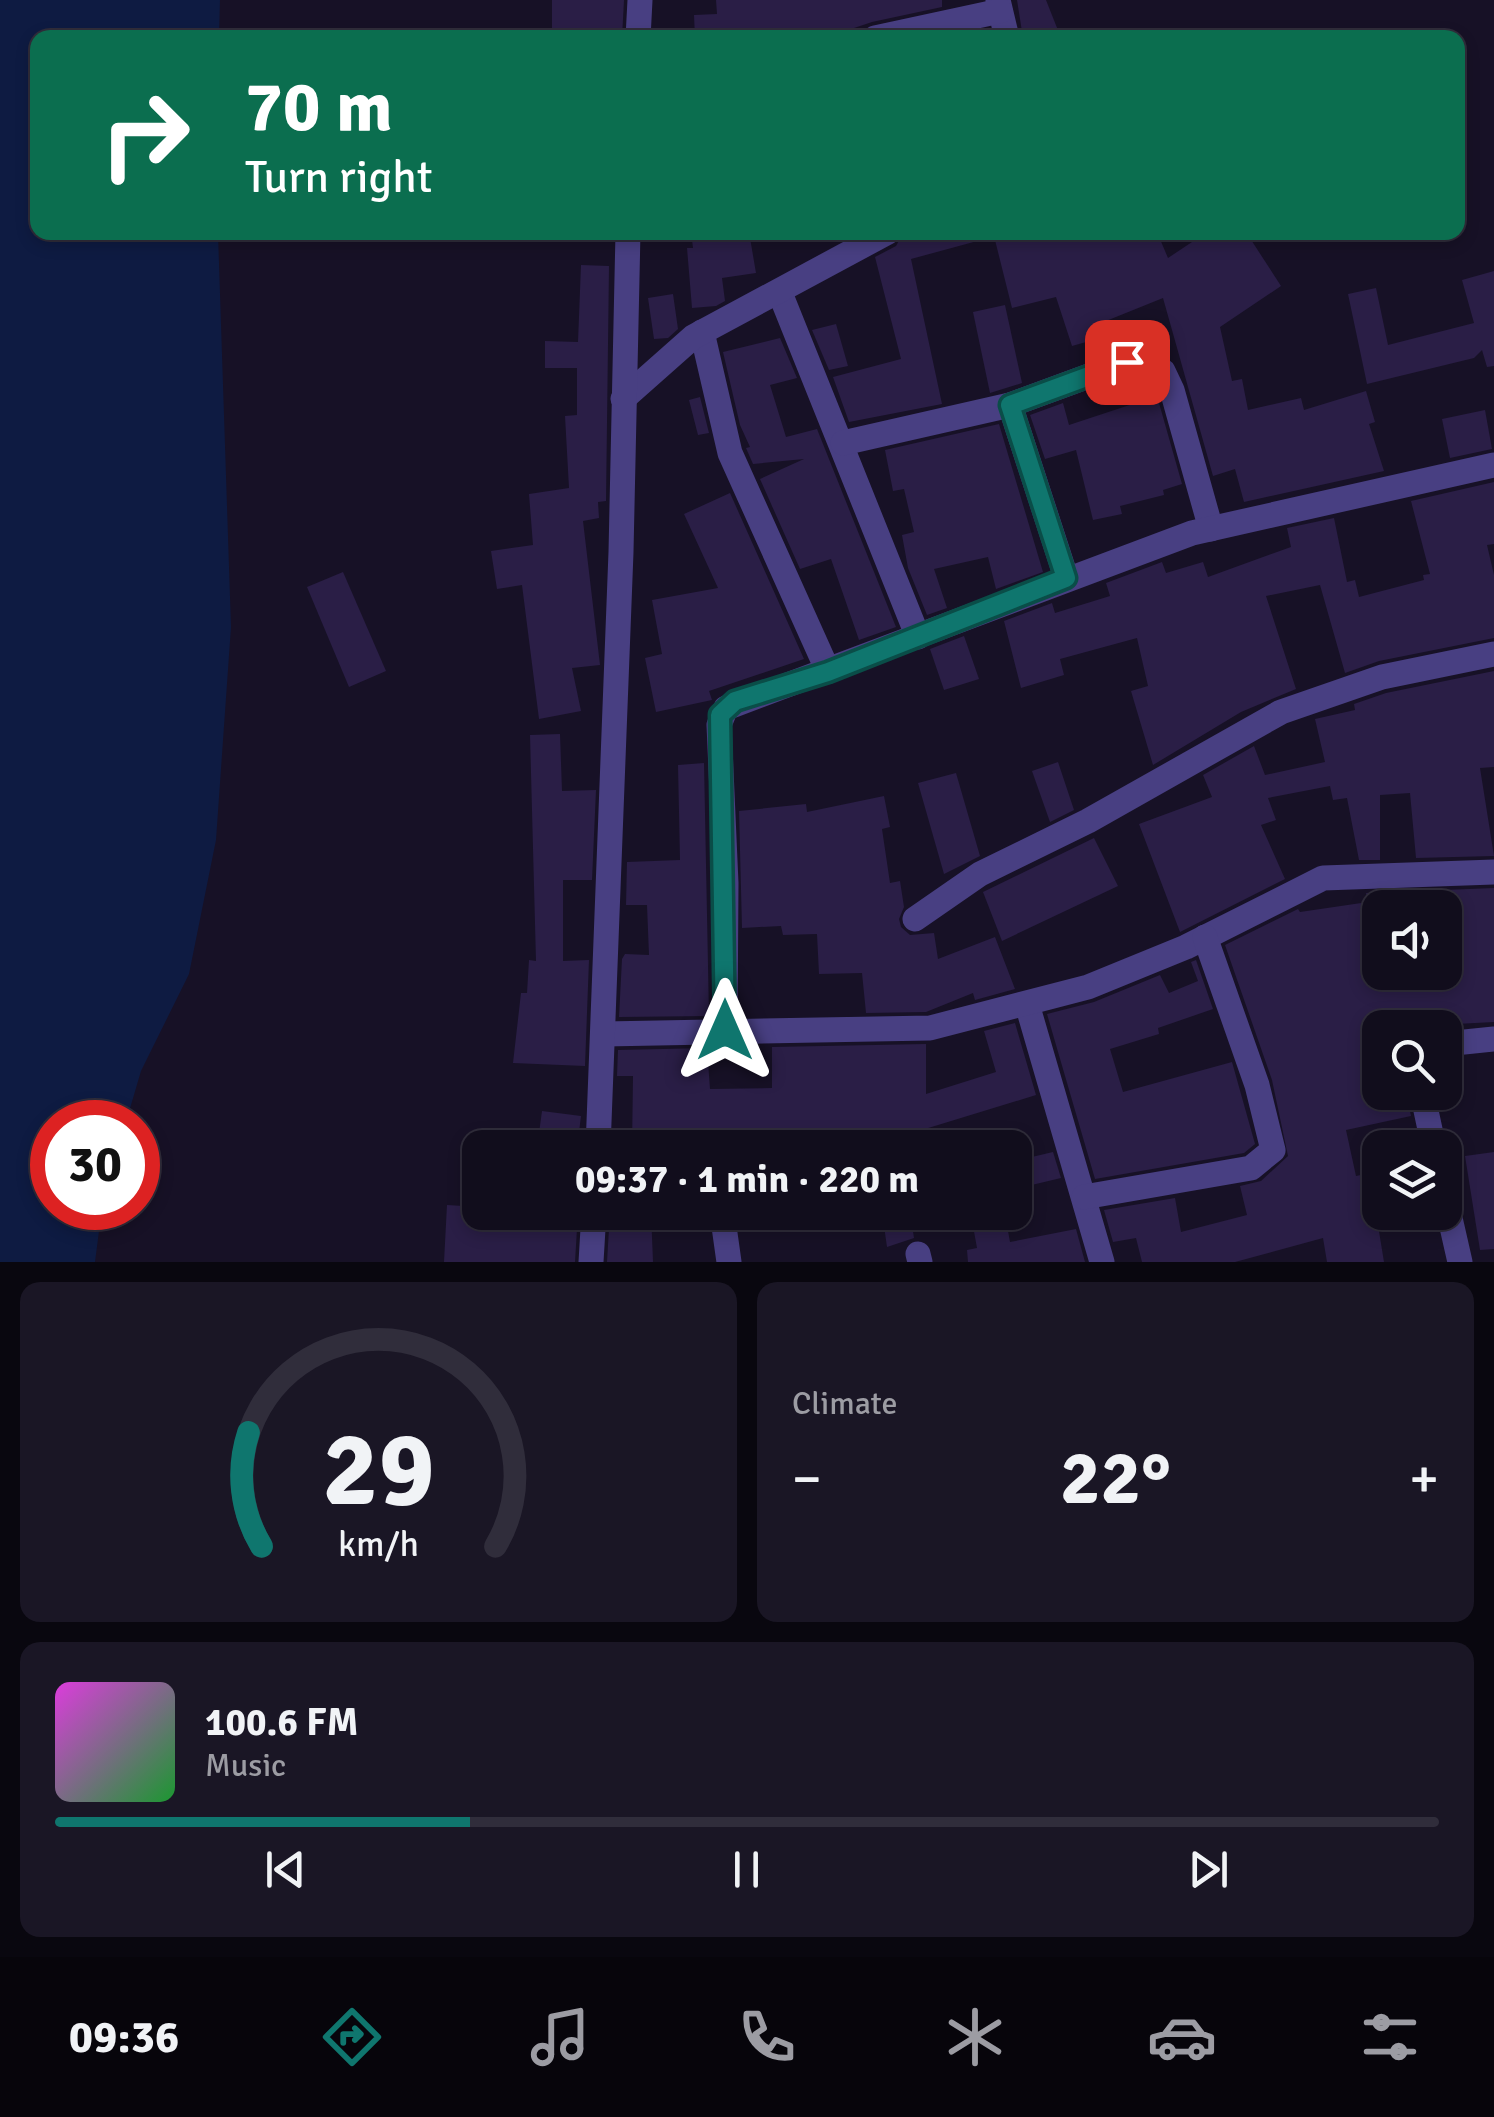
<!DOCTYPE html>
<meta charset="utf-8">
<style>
:root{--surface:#110d1c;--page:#1a1625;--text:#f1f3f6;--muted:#9c9ca3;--line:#302d3b;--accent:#0f766e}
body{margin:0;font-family:Signika,sans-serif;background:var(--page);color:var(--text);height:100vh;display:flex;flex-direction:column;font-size:38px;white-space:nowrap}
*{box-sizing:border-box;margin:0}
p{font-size:32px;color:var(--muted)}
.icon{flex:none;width:55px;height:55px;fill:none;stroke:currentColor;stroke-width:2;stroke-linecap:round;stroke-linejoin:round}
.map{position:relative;height:1262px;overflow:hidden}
.drawer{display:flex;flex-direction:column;gap:20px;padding:20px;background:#09070f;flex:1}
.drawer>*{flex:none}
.banner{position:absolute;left:30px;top:30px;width:1435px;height:210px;border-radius:20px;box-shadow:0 5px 15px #0003,0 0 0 2px var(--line);background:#0b6e4f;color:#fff;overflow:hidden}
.buttons{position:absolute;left:1362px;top:890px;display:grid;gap:20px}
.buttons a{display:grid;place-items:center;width:100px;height:100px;border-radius:20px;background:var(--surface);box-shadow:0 5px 15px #0003,0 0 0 2px var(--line);font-size:50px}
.speed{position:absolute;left:30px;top:1100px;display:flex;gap:20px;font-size:50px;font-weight:700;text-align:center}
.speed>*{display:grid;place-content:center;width:130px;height:130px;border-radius:50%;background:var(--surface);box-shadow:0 5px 15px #0003,0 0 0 2px var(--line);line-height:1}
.speed .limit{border:15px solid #d22;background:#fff;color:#111}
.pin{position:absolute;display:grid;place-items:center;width:85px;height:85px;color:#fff;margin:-42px;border-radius:20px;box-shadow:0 5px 15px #0006}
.me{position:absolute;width:110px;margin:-55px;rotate:0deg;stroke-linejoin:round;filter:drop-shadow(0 0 8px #0008)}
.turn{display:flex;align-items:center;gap:35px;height:210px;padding:0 50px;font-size:45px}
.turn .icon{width:130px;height:130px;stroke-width:2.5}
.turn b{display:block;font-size:70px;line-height:85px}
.big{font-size:75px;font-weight:700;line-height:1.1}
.drawer .tile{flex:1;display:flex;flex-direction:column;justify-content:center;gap:15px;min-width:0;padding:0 35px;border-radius:20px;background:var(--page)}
.drawer .dial{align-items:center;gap:0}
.dial svg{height:260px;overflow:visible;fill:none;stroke:var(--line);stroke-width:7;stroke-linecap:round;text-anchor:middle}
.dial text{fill:var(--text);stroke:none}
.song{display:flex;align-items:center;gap:30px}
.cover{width:120px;height:120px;border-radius:15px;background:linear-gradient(135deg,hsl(300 70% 55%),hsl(130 70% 35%))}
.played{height:10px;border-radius:5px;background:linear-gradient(90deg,var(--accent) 30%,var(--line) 30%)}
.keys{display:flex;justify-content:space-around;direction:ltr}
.heat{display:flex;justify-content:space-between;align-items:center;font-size:55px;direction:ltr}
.drawer .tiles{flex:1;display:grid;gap:20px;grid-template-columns:1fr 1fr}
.tile:last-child{grid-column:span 2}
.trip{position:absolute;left:462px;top:1130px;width:570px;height:100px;border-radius:20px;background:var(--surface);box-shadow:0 5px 15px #0003,0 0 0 2px var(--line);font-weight:700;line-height:100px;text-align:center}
.dock{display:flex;height:160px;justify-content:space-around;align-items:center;background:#07050b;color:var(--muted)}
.dock .icon{width:70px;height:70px}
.dock .active{color:var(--accent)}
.dock b{font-size:45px;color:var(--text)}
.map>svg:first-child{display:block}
</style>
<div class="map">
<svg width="1494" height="1262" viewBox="0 0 1494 1262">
<rect width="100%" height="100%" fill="#171126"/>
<polygon fill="#0e1b42" points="0,0 220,0 219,37 38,38 38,232 218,233 231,627 216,840 189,974 141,1071 126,1122 52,1122 52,1208 102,1208 95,1262 0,1262"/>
<g fill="#2a1e46">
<polygon points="552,0 624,0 622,38 552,38"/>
<polygon points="716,0 942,0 942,7 872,22 854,28 855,34 695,38 694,15 717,14"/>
<polygon points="1017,0 1046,0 1061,38 1023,38"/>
<polygon points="691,232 749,232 756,273 722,278 725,301 716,306 692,308 687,248 693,248"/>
<polygon points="904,232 980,232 981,240 911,259 942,404 849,422 833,377 901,359 875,257 896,246"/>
<polygon points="993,232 1157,232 1168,258 1207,232 1246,232 1281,286 1220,327 1232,381 1242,379 1248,410 1301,398 1304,410 1366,391 1375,422 1369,424 1384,471 1244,502 1235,469 1213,476 1163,298 1106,321 1111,335 1072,346 1056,297 1012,308"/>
<polygon points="581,265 609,266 606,501 598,502 599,518 583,521 600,665 572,668 581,711 539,719 522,585 497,589 491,551 533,545 529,494 569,488 565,416 577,415 577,368 545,368 545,341 578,342"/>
<polygon points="1494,271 1494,366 1487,367 1482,350 1474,358 1367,384 1348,294 1376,288 1388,345 1474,323 1462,280"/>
<polygon points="673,294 678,329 668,338 654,339 648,298"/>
<polygon points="1005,305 1022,383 990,393 973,312"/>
<polygon points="836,324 848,366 829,370 812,330"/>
<polygon points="780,338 797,378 770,385 786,437 817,429 896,627 859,640 831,559 800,569 760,479 804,459 753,464 746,448 750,447 740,425 723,352"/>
<polygon points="1157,396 1182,484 1163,490 1164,495 1120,506 1122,514 1093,520 1076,450 1045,459 1030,415 1063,403 1069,425"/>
<polygon points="700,397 709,433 698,435 689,400"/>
<polygon points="1485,410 1492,449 1450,458 1442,419"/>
<polygon points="999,424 1043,572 996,589 988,557 934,569 947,608 927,615 908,568 902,535 914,532 904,489 893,491 885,450"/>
<polygon points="1494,482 1494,544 1487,545 1494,575 1494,638 1379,661 1345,673 1320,585 1266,596 1296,689 1241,712 1153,765 1131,691 1148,686 1137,638 1060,659 1064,675 1021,688 1004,621 1052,603 1055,613 1110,596 1106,583 1162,562 1166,573 1203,562 1208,577 1291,547 1287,528 1334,518 1347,582 1355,580 1359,597 1424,580 1423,575 1430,574 1411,501"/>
<polygon points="730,493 804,659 709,691 712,700 656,712 645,658 662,654 652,600 718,588 684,514"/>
<polygon points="343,572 386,671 349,687 307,587"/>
<polygon points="964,636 979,679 944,690 930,649"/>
<polygon points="1494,671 1494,767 1480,768 1494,856 1416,858 1410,793 1380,795 1380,860 1359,860 1347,798 1333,800 1330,786 1268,798 1276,820 1261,825 1285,879 1180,932 1139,824 1212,797 1203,775 1254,746 1265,775 1325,762 1315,719 1355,710 1354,704 1386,693"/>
<polygon points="560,734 562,791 596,790 592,880 563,880 563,961 589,960 585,1066 513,1063 521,993 527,993 529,960 536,961 530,735"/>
<polygon points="1058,762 1074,810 1050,822 1032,771"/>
<polygon points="704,763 709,1016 619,1017 622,959 625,954 649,955 647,905 626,905 627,862 680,860 678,765"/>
<polygon points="956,773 980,856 944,874 918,783"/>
<polygon points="884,796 890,827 882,829 890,883 900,881 904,907 899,919 901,927 910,935 934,933 938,959 995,937 1015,989 975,1000 973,993 926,1012 866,1013 862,973 819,974 817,934 783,935 781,926 742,928 739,811 806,804 807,812"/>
<polygon points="1094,838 1118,886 1002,941 983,892"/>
<polygon points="1494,888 1494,1022 1380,1028 1380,1092 1406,1092 1411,1116 1346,1130 1356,1176 1380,1171 1380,1212 1376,1213 1384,1262 1327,1262 1323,1238 1235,1262 1142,1262 1136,1238 1113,1242 1104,1210 1175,1198 1181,1232 1247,1215 1240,1186 1261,1181 1288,1156 1272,1080 1225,945 1298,909 1300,912 1368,902 1366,893 1380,892 1380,979 1445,972 1445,908 1421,908 1419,891"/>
<polygon points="1196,960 1213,1009 1158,1028 1159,1034 1110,1049 1123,1092 1232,1062 1255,1144 1244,1153 1095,1179 1047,1014 1094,1002 1160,975 1169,993 1198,981 1191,962"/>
<polygon points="1015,1023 1036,1095 925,1129 927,1148 632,1148 633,1076 617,1076 618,1050 707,1048 710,1089 772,1088 772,1047 926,1044 926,1094 996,1072 984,1031"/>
<polygon points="542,1111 581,1116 577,1148 537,1148"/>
<polygon points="1053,1152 1061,1178 1015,1189 1015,1161"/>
<polygon points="1494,1152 1494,1249 1480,1250 1465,1156"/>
<polygon points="447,1205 480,1207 480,1212 578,1212 575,1262 444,1262"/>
<polygon points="610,1212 651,1212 653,1262 607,1262"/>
<polygon points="882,1212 910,1212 914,1238 887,1247"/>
<polygon points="1006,1220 1010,1242 1076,1229 1085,1262 968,1262 967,1250 977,1248 973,1226"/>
</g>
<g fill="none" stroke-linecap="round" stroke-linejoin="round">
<g stroke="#483f82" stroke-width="25">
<polyline points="998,0 1007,38"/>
<polyline points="638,38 640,0"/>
<polyline points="875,38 1000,11"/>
<polyline points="780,293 918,637"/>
<polyline points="702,332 730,453 828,671"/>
<polyline points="623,399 693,337 888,232"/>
<polyline points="1010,405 1066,577"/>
<polyline points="843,443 1010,405 1127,362 1149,363 1163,371 1172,390 1211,529"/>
<polyline points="915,919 980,874 1088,821 1281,712 1382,677 1494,654"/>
<polyline points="1027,1004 1102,1262"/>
<polyline points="725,1030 726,883 719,725 726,708 1192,533 1494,465"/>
<polyline points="604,1034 930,1028 1088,987 1186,947 1323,878 1494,872"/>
<polyline points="1445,1044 1494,1039"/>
<polyline points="1422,1092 1434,1148"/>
<polyline points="598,1148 621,552 628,232"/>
<polyline points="1445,1196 1460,1262"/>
<polyline points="1084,1197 1251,1168 1273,1150 1257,1085 1205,937"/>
<polyline points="722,1212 729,1262"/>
<polyline points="918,1254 920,1262"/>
<polyline points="591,1262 594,1212"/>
</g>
</g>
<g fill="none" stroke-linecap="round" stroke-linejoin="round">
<g stroke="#0a4d48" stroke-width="25">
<polyline id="route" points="725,1030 720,715 735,701 828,672 1066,578 1010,405 1127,362"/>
</g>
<use href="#route" stroke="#0f766e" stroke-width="18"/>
</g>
</svg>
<div class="buttons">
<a><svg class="icon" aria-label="sound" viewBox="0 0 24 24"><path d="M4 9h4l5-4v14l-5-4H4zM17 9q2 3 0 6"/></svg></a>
<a><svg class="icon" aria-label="search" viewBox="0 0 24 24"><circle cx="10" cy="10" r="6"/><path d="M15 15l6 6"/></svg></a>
<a><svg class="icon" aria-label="layers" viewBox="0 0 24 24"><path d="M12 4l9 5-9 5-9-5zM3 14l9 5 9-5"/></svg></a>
</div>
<div class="speed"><div class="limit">30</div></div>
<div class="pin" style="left:1127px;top:362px;background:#d93025"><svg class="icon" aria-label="arrive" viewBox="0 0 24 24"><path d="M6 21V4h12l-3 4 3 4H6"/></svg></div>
<svg class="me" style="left:725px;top:1030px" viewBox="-20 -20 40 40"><path d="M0-17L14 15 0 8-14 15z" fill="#0f766e" stroke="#fff" stroke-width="4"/></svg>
<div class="trip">09:37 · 1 min · 220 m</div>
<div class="banner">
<div class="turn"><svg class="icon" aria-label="right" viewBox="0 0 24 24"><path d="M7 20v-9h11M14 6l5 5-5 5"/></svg><div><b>70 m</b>Turn right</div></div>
</div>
</div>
<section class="drawer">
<div class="tiles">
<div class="tile dial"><svg viewBox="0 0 100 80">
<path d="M14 69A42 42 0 1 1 86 69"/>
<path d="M14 69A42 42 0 0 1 10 34" stroke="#0f766e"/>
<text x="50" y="56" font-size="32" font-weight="700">29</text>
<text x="50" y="72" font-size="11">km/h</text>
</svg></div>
<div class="tile"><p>Climate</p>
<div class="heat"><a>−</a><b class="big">22°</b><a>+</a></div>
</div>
<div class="tile">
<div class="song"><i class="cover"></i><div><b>100.6 FM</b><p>Music</p></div></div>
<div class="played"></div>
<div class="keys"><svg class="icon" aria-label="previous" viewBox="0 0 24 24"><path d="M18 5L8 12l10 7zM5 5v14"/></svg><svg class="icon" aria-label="pause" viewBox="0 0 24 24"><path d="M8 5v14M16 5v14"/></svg><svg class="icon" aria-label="next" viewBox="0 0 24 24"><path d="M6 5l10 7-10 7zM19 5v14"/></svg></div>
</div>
</div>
</section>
<nav class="dock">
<b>09:36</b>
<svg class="icon active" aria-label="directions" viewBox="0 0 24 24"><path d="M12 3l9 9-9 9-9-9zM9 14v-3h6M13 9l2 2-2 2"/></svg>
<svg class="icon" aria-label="music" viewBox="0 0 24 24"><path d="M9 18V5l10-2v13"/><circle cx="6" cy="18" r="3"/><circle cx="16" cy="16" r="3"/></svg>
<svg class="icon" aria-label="phone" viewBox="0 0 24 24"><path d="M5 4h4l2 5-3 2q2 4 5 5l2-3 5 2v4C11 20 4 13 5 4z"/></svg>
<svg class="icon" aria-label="climate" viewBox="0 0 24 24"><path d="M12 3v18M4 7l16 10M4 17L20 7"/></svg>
<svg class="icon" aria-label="car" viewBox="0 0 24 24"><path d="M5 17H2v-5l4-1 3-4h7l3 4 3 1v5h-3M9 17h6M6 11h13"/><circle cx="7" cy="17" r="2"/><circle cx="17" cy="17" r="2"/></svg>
<svg class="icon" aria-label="filters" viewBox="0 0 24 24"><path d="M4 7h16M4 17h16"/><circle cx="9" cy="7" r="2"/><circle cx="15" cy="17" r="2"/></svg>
</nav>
